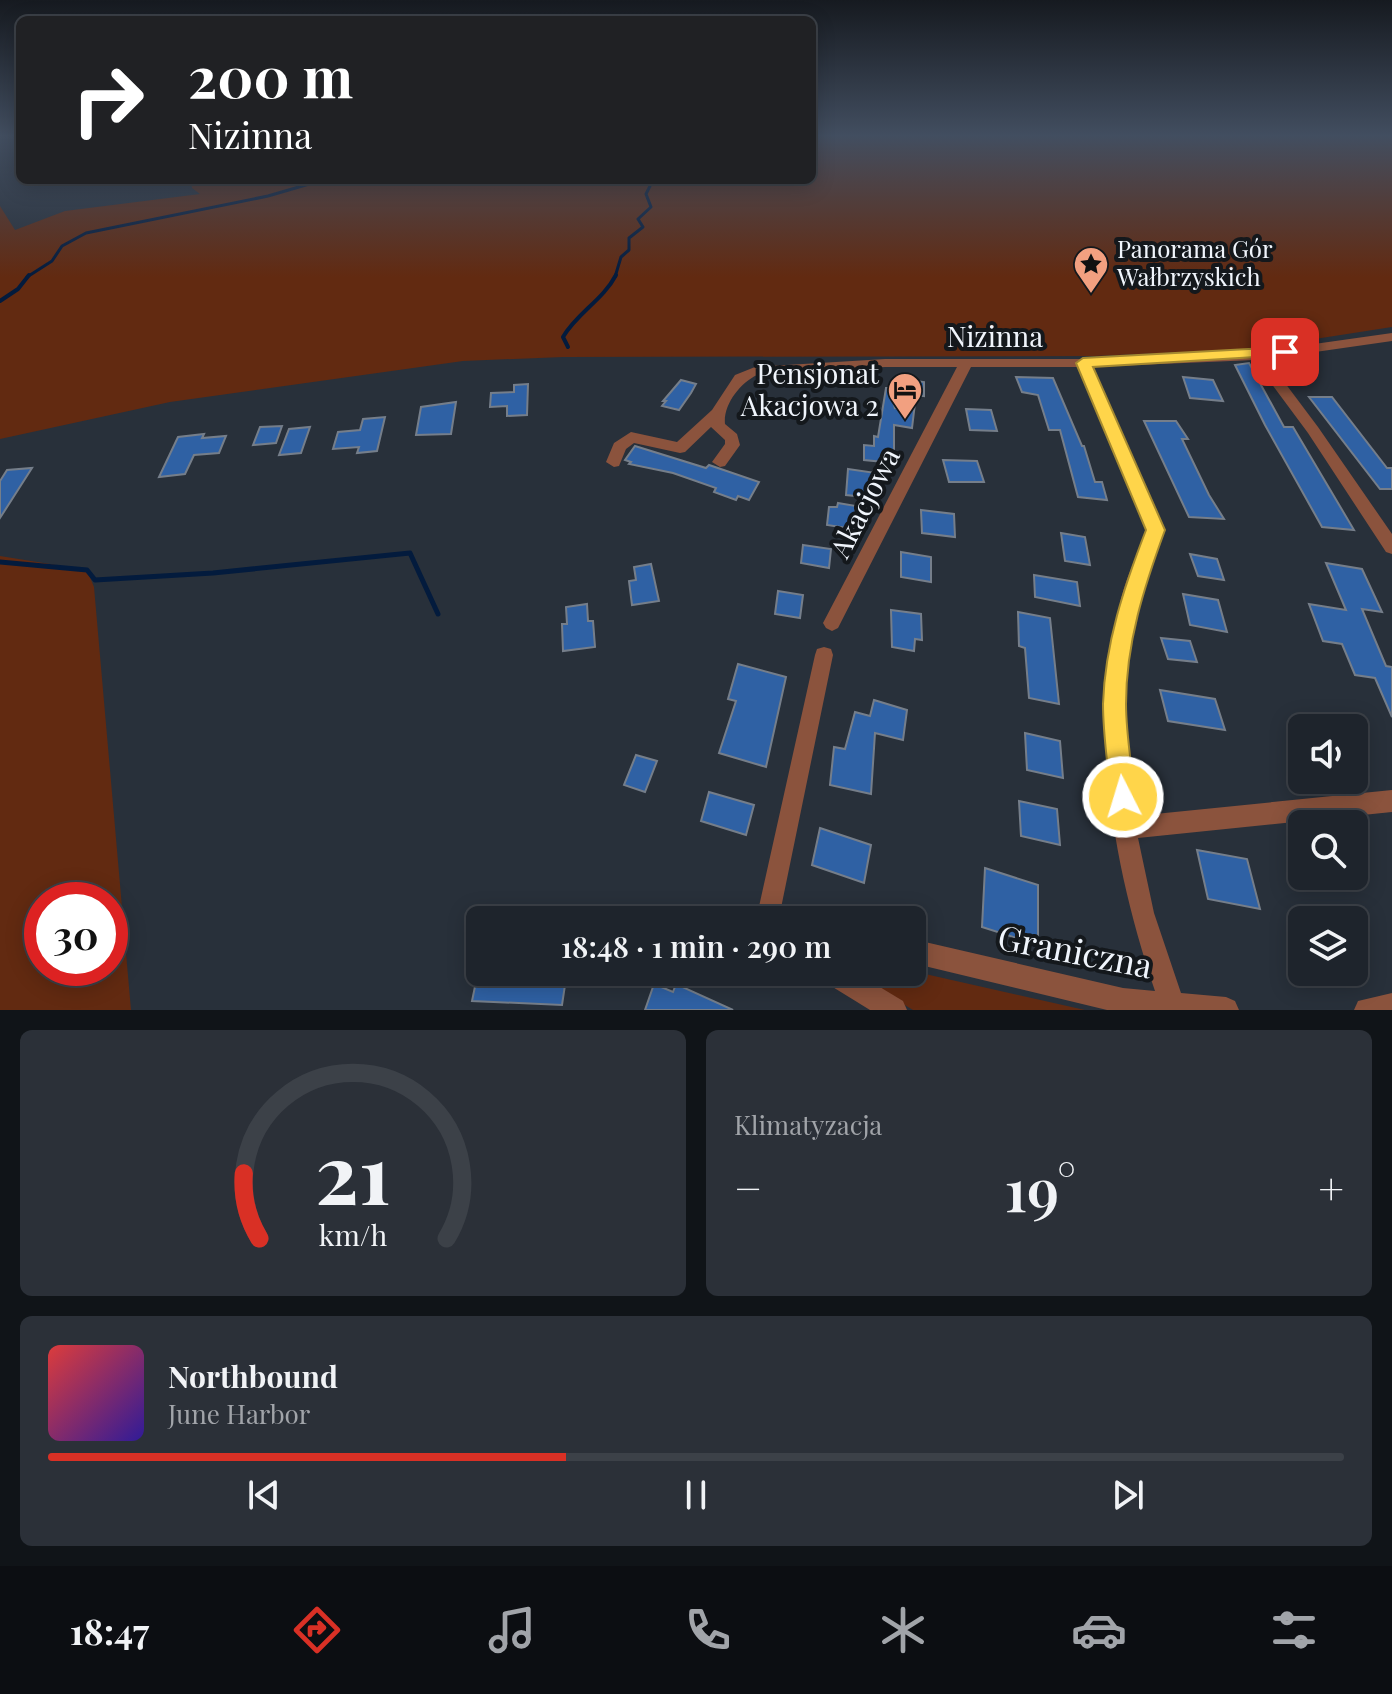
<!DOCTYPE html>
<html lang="pl">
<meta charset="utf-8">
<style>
:root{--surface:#1e242c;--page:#2b3038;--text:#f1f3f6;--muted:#a1a4a9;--line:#3c4148;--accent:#d93025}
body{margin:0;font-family:"Playfair Display",serif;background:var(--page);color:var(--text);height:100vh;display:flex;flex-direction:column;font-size:30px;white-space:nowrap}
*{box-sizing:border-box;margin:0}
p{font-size:26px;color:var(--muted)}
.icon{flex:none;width:44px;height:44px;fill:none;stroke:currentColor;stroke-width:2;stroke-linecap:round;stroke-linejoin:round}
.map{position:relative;height:1010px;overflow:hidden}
.sheet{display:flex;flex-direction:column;gap:20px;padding:20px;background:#101418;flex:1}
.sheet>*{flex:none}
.hud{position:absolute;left:16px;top:16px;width:800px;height:168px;border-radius:12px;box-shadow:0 4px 20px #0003,0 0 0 2px var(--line);background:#202124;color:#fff;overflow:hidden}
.buttons{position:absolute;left:1288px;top:714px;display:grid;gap:16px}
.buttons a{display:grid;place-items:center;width:80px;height:80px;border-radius:12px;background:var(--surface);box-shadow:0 4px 20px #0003,0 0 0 2px var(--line);font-size:40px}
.speed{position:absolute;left:24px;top:882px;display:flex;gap:16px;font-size:40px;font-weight:700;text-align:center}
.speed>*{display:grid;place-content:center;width:104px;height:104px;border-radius:50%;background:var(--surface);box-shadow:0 4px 20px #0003,0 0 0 2px var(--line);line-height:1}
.speed .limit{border:12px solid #d22;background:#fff;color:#111}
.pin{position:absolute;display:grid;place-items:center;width:68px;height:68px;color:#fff;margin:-34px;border-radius:16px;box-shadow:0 4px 12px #0006}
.me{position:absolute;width:88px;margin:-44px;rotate:355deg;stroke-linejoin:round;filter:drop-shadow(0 0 6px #0008)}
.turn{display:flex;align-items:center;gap:28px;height:168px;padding:0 40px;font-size:36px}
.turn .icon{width:104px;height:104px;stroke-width:2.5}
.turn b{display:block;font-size:56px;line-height:68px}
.big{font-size:60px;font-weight:600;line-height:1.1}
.sheet .card{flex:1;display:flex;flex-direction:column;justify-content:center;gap:12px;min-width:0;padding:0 28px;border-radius:12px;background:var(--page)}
.sheet .dial{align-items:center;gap:0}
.dial svg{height:208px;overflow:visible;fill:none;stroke:var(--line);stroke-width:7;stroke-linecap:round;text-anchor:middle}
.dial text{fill:var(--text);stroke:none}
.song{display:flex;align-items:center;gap:24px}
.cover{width:96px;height:96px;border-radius:12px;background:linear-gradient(135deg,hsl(0 70% 55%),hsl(250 70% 35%))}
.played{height:8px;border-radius:4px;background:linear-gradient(90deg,var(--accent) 40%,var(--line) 40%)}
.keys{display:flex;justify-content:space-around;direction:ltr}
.heat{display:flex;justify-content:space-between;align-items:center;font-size:44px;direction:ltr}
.sheet .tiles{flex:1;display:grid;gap:20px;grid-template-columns:1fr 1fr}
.card:last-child{grid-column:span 2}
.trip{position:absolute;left:466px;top:906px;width:460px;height:80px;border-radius:12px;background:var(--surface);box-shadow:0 4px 20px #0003,0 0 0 2px var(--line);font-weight:600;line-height:80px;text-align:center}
.tab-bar{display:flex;height:128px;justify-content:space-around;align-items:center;background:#0c0e12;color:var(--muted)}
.tab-bar .icon{width:56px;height:56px}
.tab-bar .selected{color:var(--accent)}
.tab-bar b{font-size:36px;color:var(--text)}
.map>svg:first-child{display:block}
</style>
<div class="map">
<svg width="1392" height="1010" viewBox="0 0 1392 1010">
<rect width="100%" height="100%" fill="#28303a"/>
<g fill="#622a11" fill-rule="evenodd">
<polygon points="812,135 1392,135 1392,327 1251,349 1094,356 563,357 463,361 170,402 0,439 0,206 15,230 65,211 200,194 192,188 191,180 812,180"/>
<path d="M0 556 87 570 94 587 131 1010H0ZM42 900H110V968H42Z"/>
<polygon points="912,971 1085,1010 913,1010 850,972"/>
</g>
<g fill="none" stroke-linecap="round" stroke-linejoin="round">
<g stroke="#031b3d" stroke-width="3">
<polyline points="27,277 52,261 62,246 86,233 268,196 323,180"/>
<polyline points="615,277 621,257 629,250 629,238 643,227 638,219 651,207 646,194 653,180"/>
</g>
<g stroke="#031b3d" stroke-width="4">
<polyline points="0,301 18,289 29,275"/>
<path d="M568 347 563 337C577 313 603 300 616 275"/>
</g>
<polyline stroke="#031b3d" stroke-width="5" points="0,562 87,570 95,580 213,573 410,553 438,614"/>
</g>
<g fill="#2f61a4" stroke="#757e8a" stroke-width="2">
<polygon points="1249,363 1284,427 1293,427 1354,530 1322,527 1265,425 1235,365"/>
<polygon points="1016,377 1053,378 1082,446 1084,446 1095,482 1102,482 1107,500 1078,497 1060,430 1049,430 1038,395 1022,392"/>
<polygon points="1183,377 1213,380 1223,401 1190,398"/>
<polygon points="895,378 924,382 924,396 916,395 912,428 894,425 894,463 864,460 864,445 874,446 874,436 878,437 886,388 891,388 895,409"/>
<polygon points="681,380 696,384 691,393 679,410 662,406 666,401 663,401"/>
<polygon points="528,384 527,415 507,416 507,406 490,407 491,393 514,392 514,385"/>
<polygon points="1309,397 1332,397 1387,468 1392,468 1392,489 1380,489"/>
<polygon points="456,402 451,434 416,435 421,407"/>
<polygon points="966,409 991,410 997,431 970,430"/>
<polygon points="385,417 377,451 357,453 359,447 333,449 338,432 360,430 363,419"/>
<polygon points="1144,421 1176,421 1188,439 1182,439 1209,495 1224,519 1189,517"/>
<polygon points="282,426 276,443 253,445 260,427"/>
<polygon points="310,427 301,453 279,455 289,429"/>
<polygon points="204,434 202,438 226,436 219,453 194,455 185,474 159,477 178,437"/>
<polygon points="635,446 706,468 709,465 759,482 749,500 738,496 736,500 714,492 716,488 673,473 629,464 631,462 625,460"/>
<polygon points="943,460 977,461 984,482 949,482"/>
<polygon points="32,468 0,518 0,481 7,470"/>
<polygon points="848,469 876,473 875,498 846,495"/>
<polygon points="838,503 856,506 854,529 827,525 829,507 837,507"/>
<polygon points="921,510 954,514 955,537 922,533"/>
<polygon points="1061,533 1085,537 1090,565 1065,561"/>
<polygon points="803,545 831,549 829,568 801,563"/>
<polygon points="901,552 931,557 931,582 901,577"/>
<polygon points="1190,554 1217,559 1224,580 1198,576"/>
<polygon points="1326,563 1362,569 1382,612 1362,609 1386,666 1392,667 1392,717 1375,678 1355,675 1342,644 1323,641 1309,604 1346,610"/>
<polygon points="651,564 659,601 632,605 629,581 636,580 634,567"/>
<polygon points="1034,575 1077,582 1080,606 1035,597"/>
<polygon points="778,591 803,595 800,618 775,614"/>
<polygon points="1183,594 1218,600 1227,632 1190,625"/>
<polygon points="587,604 588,621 593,621 595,647 563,651 562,624 567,624 566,607"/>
<polygon points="891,610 921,614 922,640 915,639 914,651 892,647"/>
<polygon points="1018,612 1050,618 1059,704 1029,698 1025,648 1019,646"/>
<polygon points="1161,638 1190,641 1197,662 1168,659"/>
<polygon points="738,664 786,677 766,767 719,753 736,701 728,699"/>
<polygon points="1160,690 1215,699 1225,730 1168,721"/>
<polygon points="874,700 907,710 903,740 875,733 871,794 830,785 834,747 845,749 855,712 870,716"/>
<polygon points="1025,733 1060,741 1063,778 1027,770"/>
<polygon points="636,755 657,761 645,792 624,785"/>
<polygon points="709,792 754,805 746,835 701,821"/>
<polygon points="1019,801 1057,809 1060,845 1021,836"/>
<polygon points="820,828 871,845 864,883 812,865"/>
<polygon points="1197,850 1247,859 1260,909 1208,899"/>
<polygon points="985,868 1038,885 1038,945 982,927"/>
<polygon points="556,905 586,907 584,920 554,920"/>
<polygon points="478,972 567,972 562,1005 472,1001"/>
<polygon points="654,984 673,992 676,984 733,1010 645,1010"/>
</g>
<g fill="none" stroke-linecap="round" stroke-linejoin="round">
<g fill="#8b533d" fill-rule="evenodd">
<path d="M1392 333V341L1267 359 1318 427 1392 534V554L1386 552 1308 433 1254 360 1091 367 1163 530C1155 551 1146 572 1140 594 1121 666 1124 743 1135 816L1392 790V812L1138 838 1154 913 1181 993 1226 997 1235 1001 1239 1010H1107L912 963V939L1123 988 1155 991C1113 866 1088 729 1121 599 1127 575 1138 553 1147 530L1078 367H971L838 628 832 631 826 628 823 623 957 367H885L757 375C740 383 723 405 725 424L737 434 740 445 725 466 720 467 712 462 725 444V440L711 427 685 452 680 453 634 443 626 449 619 466 614 467 606 462 614 443 631 432 677 442 712 410 735 375 755 367 885 359H1083L1258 352Z"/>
<polygon points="824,647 831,649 833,655 781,908 790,912 794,920 756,920 815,655 817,649"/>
<polygon points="820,972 855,972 903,1001 907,1010 870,1010 823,981"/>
<polygon points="1392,993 1392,1010 1354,1010 1358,1001"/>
</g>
</g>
<linearGradient id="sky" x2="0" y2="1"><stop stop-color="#161a20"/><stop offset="0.49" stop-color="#424e60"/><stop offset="1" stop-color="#424e60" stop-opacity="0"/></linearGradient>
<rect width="1392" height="277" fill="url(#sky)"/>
<path fill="#ffd54a" stroke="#a68a30" stroke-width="2" d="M1285 347 1292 352 1290 355 1093 367 1165 530C1144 587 1126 643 1126 704 1126 735 1132 767 1135 797L1131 806 1123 809 1114 806 1111 797C1108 767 1103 735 1103 704 1105 643 1124 587 1146 530L1076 363 1083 358Z"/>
<defs>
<g id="sight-pin" transform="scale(1.8)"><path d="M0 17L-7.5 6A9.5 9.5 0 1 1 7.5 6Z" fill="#f2a080" stroke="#14181c"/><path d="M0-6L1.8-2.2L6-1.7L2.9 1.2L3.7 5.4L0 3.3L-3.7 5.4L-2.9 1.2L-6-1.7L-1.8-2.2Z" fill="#111"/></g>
<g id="hotel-pin" transform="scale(1.8)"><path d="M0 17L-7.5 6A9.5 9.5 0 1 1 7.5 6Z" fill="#f2a080" stroke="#14181c"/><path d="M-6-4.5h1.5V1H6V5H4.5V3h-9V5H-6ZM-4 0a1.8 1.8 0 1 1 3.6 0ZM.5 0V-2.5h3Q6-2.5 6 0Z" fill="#111"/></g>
</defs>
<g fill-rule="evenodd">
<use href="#sight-pin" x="1091" y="264"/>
<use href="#hotel-pin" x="905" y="390"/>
</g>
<g text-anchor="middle" stroke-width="8" stroke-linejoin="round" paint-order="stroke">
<g font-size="24" fill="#f0f5fc" stroke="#14181c" text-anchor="start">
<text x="1117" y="258">Panorama Gór<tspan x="1117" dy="28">Wałbrzyskich</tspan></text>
</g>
<g font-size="28" fill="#f0f5fc" stroke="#14181c">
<text x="995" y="347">Nizinna</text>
<text transform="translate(865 503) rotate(-63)" y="10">Akacjowa</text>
</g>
<g font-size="28" fill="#f0f5fc" stroke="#14181c" text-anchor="end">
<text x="879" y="384">Pensjonat<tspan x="879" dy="32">Akacjowa 2</tspan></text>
</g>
<g font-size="34" fill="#f0f5fc" stroke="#14181c">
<text transform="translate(1075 952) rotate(11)" y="12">Graniczna</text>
</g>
</g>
</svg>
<div class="buttons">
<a><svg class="icon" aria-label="sound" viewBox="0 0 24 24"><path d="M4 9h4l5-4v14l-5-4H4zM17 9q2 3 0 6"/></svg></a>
<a><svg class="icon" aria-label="search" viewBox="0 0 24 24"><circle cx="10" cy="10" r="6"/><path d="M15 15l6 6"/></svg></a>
<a><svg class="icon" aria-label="layers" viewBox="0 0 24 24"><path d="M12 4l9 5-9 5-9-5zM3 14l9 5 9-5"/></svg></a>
</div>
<div class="speed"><div class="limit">30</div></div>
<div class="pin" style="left:1285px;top:352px;background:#d93025"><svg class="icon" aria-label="arrive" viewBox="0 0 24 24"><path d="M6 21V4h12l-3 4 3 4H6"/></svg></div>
<svg class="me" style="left:1123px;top:797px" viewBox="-20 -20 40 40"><circle r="17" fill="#ffd54a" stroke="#fff" stroke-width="3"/><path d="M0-11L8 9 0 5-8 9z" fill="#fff"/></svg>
<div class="trip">18:48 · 1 min · 290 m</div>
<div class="hud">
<div class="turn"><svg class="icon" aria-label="right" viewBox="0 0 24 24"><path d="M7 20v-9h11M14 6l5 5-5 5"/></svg><div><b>200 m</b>Nizinna</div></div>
</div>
</div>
<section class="sheet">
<div class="tiles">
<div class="card dial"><svg viewBox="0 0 100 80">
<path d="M14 69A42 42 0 1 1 86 69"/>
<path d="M14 69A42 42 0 0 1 8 44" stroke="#d93025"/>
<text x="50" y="56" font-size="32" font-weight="700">21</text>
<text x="50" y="72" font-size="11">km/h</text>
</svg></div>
<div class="card"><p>Klimatyzacja</p>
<div class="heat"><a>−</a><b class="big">19°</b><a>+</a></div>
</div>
<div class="card">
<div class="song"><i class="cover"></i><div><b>Northbound</b><p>June Harbor</p></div></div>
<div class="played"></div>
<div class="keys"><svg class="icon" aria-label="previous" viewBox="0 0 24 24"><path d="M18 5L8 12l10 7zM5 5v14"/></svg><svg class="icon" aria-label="pause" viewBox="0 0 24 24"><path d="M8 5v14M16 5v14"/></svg><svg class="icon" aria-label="next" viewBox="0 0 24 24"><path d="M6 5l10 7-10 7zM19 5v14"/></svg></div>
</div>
</div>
</section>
<nav class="tab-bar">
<b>18:47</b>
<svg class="icon selected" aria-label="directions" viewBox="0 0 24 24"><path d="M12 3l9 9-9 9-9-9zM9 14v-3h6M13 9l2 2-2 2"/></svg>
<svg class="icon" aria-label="music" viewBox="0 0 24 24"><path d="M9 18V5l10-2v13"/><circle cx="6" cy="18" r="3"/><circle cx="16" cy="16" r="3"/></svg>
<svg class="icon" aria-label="phone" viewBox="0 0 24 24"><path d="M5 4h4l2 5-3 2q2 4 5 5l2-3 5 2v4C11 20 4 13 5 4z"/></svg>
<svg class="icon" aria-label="climate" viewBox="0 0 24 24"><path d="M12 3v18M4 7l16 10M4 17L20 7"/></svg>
<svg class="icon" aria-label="car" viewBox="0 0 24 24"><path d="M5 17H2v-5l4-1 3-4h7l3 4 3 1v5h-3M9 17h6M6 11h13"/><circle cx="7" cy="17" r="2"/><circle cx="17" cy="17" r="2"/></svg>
<svg class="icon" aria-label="filters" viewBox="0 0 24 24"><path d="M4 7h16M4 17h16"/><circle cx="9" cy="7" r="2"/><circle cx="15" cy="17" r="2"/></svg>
</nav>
